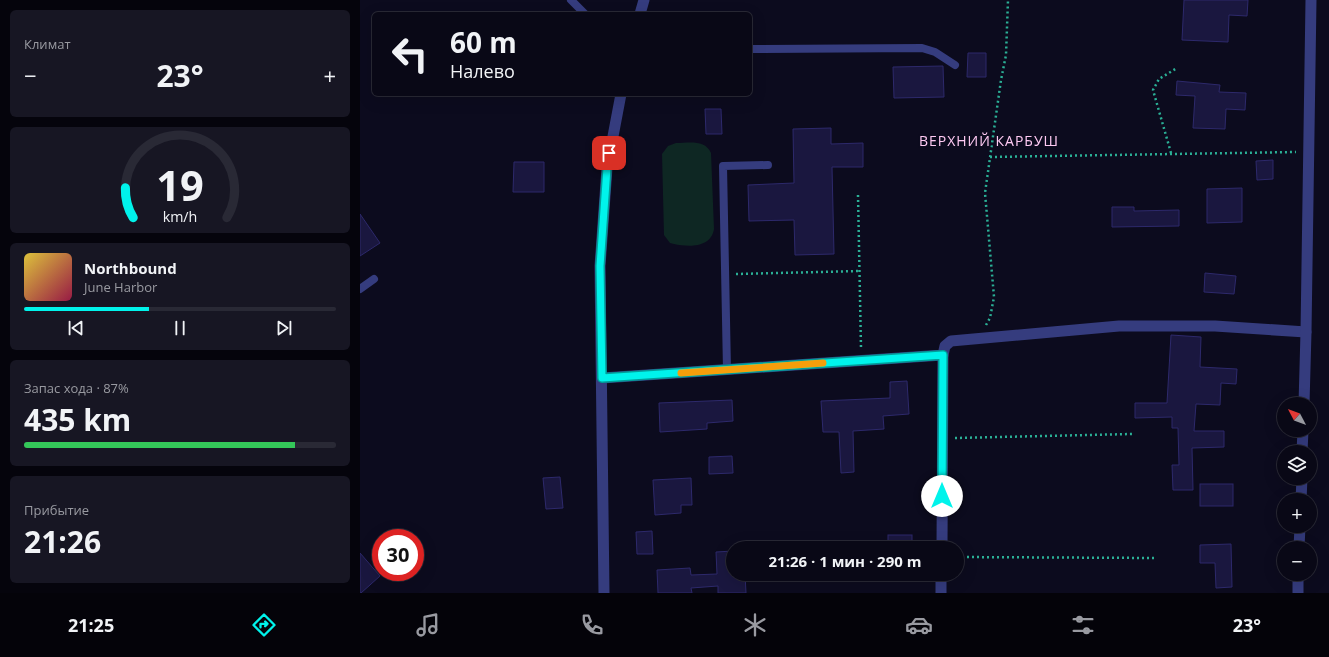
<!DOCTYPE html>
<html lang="ru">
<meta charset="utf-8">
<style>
:root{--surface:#090816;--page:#171623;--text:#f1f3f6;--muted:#999aa1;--line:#292935;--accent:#00f3eb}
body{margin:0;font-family:"Open Sans",sans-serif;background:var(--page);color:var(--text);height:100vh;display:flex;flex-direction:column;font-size:15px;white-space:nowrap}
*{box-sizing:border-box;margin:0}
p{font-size:13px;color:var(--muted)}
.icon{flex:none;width:22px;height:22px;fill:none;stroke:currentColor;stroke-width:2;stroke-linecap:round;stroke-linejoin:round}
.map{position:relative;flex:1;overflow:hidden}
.side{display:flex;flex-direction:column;gap:10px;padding:10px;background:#05040c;width:360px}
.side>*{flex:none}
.hud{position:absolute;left:12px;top:12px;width:380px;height:84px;border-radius:6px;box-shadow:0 4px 16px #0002,0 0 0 1px var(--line);background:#090816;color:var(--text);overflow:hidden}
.needle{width:26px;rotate:311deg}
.fabs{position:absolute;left:917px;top:397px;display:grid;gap:8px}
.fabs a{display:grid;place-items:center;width:40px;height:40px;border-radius:50%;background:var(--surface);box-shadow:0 4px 16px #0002,0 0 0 1px var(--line);font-size:20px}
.speed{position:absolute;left:12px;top:529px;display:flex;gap:8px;font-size:20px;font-weight:700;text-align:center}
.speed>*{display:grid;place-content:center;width:52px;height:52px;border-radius:50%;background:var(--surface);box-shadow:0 4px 16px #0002,0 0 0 1px var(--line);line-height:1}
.speed .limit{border:6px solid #d22;background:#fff;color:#111}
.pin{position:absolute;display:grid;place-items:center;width:34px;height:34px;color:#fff;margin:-17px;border-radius:8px;box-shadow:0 2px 6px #0006}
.me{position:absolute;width:44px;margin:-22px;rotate:0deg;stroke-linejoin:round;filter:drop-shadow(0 0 3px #0008)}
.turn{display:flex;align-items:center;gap:14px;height:84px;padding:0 12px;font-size:18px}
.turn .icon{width:52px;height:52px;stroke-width:2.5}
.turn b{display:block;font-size:28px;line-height:34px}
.big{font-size:30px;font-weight:700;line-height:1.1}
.side .tile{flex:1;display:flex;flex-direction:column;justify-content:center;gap:6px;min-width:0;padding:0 14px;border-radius:6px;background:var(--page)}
.side .dial{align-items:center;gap:0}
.dial svg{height:104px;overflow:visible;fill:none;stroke:var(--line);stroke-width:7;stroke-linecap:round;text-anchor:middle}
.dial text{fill:var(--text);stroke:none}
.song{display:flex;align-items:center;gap:12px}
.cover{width:48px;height:48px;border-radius:6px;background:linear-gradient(135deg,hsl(50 70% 55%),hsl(340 70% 35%))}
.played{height:4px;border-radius:2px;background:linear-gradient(90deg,var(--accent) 40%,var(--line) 40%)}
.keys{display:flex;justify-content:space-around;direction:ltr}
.heat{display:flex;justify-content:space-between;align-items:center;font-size:22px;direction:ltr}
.charge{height:6px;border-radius:3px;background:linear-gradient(90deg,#34c759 87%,var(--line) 0)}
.trip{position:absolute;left:366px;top:541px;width:238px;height:40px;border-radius:20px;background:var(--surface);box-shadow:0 4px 16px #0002,0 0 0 1px var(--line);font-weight:700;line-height:40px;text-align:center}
.tabs{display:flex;height:64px;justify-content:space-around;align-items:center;background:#040309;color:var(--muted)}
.tabs .icon{width:28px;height:28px}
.tabs .on{color:var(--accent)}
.tabs b{font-size:18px;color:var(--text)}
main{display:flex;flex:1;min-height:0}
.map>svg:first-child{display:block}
</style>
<main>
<section class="side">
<div class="tile"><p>Климат</p>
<div class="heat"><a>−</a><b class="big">23°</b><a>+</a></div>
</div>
<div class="tile dial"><svg viewBox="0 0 100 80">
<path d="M14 69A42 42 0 1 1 86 69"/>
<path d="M14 69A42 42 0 0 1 8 46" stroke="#00f3eb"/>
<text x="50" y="56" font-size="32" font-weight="700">19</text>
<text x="50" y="72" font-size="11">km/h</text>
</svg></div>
<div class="tile">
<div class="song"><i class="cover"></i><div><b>Northbound</b><p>June Harbor</p></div></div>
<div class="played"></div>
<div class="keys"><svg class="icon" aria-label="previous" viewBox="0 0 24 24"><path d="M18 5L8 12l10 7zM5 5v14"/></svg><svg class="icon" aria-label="pause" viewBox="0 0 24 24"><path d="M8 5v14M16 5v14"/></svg><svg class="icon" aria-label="next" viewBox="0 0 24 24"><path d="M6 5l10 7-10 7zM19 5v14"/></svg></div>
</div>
<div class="tile"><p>Запас хода · 87%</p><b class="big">435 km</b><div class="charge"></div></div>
<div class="tile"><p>Прибытие</p><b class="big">21:26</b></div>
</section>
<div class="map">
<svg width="969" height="593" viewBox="0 0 969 593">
<rect width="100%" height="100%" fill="#0c0b1e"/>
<path fill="#0e2723" d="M316 143C329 143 345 139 351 153L354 229C351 248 329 247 314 244L310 243 304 235 302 154 308 146Z"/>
<g fill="#1a173f" stroke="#2d296b">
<polygon points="824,0 888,0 887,16 869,15 868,42 822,40"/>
<polygon points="608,53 626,53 626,77 607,77"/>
<polygon points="583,66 584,97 534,98 533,67"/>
<polygon points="817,81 860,85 859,92 886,93 885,110 866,109 865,129 833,128 835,96 816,95"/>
<polygon points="345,109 361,109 362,134 346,134"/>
<polygon points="471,128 471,144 503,143 503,167 472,167 474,254 435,255 434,220 389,221 388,185 434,183 433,129"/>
<polygon points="913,160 913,179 897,180 896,161"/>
<polygon points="154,162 184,162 184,192 153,192"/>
<polygon points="882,188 882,222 847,223 847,189"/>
<polygon points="752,207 774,207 774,211 819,210 819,226 752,227"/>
<polygon points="0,214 20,243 0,256"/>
<polygon points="845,273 876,276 874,294 844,292"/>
<polygon points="811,335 841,337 840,367 877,369 876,384 861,383 860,405 836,404 834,431 864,431 864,447 832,448 833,490 813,490 812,465 819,465 818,428 812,428 812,417 775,418 775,403 807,403"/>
<polygon points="547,381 549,414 523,416 524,429 493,431 494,472 481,473 479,432 463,432 461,401 530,398 530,382"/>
<polygon points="372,400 373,421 347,423 347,429 300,432 299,403"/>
<polygon points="372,456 373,473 349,474 349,457"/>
<polygon points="200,477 203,508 186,509 183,478"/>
<polygon points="331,478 332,505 321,505 321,513 295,515 293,480"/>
<rect x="840" y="484" width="33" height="22"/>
<polygon points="292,531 293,554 277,554 276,532"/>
<rect x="528" y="535" width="24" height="13"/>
<polygon points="871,544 872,587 856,588 855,563 840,563 840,545"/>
<polygon points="373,551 373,574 385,574 386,593 358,593 358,586 331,588 332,593 298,593 297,570 330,568 331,575 357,574 356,552"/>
<polygon points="0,553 20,576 1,593 0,593"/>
</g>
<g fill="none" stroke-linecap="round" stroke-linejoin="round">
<g stroke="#2bb096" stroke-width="2.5" stroke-dasharray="2 3" stroke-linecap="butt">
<polyline points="811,153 793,90 799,79 817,68"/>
<polyline points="630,157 936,152"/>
<polyline points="498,195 501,348"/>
<polyline points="376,274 500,271"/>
<polyline points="626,325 630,318 634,297 625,193 641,80 646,55 648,0"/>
<polyline points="595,438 772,434"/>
<polyline points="597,557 797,558"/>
</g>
<g stroke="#353c7e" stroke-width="8">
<polyline points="211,0 225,14"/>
<polyline points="390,49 562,48 575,52 595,65"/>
<polyline points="0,289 14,279"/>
<polyline points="367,370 363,166 408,165"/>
</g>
<g stroke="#353c7e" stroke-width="11">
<polyline points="280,14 284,0"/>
<polyline points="242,378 583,355 585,346 591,341 759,326 855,326 946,332"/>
<polyline points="944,404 946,332 951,0"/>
<polyline points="942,452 943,430"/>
<polyline points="941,500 942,478"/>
<polyline points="582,548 583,355"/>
<polyline points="939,548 940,526"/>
<polyline points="244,593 240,266 247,168 261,94"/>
<polyline points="581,593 581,574"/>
<polyline points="938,593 938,574"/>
</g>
</g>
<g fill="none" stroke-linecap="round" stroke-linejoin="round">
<g stroke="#009e99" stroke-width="10">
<polyline id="route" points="249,153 247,168 240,266 242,378 583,355 582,496"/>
</g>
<use href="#route" stroke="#00f3eb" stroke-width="7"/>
<polyline stroke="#f59e0b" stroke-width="7" points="321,373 463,363"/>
</g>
<g text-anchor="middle" stroke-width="4" stroke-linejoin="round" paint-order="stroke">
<g font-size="14" letter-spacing="1" fill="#ffcaf3" stroke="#0c0b1e">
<text x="629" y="146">ВЕРХНИЙ КАРБУШ</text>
</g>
</g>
</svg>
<div class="fabs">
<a><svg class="needle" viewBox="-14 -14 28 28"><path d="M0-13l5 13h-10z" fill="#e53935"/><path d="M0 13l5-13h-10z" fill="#999aa1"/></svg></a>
<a><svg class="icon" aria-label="layers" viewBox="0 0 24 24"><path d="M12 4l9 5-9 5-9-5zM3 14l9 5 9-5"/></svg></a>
<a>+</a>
<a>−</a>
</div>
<div class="speed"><div class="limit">30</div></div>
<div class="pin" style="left:249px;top:153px;background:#d93025"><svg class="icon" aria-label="arrive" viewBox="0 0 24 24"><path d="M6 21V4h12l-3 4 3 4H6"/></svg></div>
<svg class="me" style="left:582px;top:496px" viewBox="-20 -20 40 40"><circle r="19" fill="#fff"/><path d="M0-13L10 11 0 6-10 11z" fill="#00f3eb"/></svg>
<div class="trip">21:26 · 1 мин · 290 m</div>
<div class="hud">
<div class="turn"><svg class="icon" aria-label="left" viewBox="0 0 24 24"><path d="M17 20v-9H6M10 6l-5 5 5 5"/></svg><div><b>60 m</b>Налево</div></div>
</div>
</div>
</main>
<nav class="tabs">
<b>21:25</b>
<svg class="icon on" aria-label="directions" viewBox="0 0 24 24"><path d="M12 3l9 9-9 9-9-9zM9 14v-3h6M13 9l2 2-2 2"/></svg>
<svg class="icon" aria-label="music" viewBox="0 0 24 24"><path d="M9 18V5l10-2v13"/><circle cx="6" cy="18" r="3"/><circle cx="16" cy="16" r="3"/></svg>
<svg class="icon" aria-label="phone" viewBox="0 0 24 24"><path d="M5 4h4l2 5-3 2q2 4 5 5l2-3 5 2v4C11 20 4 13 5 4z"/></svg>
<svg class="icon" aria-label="climate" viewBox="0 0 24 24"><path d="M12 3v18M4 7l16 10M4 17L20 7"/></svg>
<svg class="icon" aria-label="car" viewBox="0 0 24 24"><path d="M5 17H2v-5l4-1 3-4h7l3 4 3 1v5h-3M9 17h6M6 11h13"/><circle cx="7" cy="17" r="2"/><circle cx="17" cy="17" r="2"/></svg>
<svg class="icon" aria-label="filters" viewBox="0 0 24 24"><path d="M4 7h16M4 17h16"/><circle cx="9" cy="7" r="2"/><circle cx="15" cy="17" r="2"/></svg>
<b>23°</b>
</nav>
